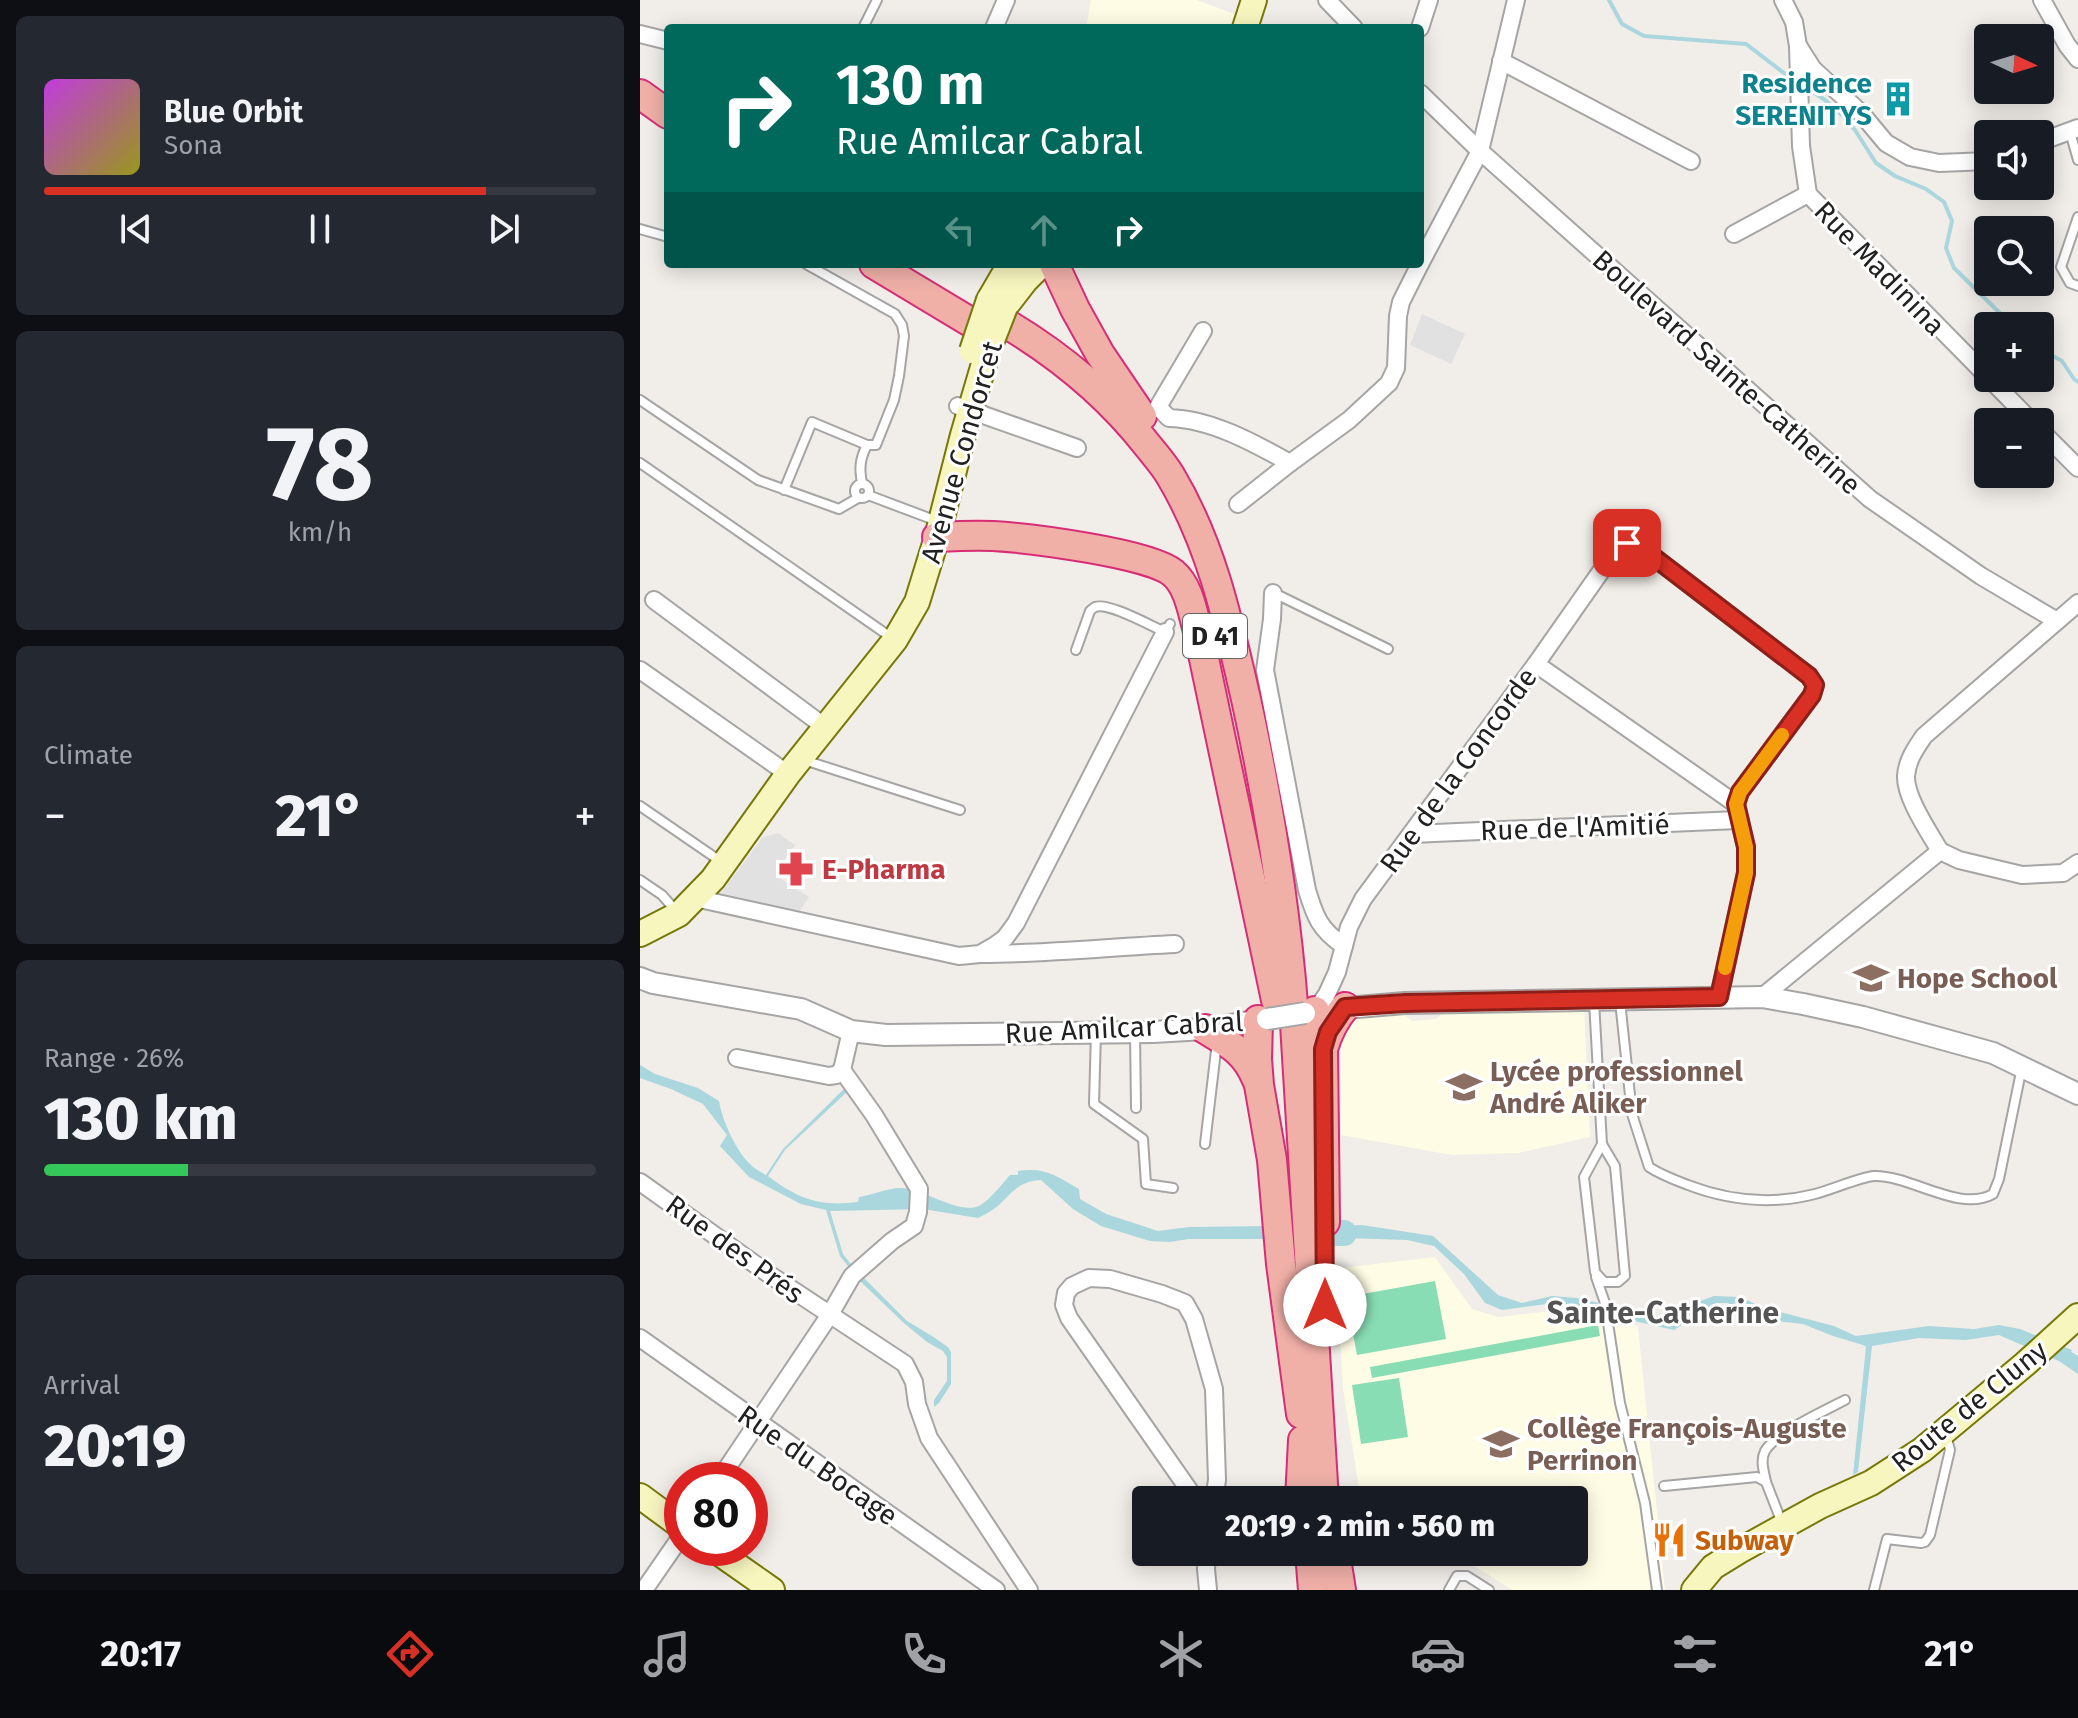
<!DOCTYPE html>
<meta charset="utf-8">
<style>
:root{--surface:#171b24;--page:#242831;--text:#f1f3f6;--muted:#9ea1a6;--line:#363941;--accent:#d93025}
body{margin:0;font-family:"Fira Sans",sans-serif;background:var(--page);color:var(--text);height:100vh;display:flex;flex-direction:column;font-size:30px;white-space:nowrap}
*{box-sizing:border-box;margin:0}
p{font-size:26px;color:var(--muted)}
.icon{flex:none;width:44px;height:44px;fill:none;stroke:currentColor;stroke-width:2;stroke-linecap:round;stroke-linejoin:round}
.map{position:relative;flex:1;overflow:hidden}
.panel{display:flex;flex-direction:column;gap:16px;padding:16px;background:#0d0f14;width:640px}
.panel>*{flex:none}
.hud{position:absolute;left:24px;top:24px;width:760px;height:244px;border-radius:8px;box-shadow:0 4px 20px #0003;background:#00695c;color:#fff;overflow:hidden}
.needle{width:52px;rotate:94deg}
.buttons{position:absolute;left:1334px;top:24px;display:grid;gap:16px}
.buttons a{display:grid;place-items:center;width:80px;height:80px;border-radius:8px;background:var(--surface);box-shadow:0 4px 20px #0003;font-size:40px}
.speed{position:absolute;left:24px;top:1462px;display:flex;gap:16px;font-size:40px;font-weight:700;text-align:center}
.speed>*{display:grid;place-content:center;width:104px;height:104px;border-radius:50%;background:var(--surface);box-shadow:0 4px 20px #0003;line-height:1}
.speed .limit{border:12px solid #d22;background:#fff;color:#111}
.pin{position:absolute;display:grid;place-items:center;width:68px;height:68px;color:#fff;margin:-34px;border-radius:16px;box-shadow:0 4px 12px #0006}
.me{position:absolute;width:88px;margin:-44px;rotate:0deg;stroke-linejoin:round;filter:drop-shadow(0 0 6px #0008)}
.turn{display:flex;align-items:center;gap:28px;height:168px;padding:0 40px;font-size:36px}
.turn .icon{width:104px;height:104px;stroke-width:2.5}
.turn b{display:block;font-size:56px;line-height:68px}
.lanes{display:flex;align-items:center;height:76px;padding:0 40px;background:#0003;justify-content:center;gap:40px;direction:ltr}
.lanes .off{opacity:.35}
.big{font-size:60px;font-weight:800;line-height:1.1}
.panel .tile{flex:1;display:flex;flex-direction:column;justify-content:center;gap:12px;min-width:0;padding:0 28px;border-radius:12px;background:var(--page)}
.panel .dial{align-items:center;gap:0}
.dial b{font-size:104px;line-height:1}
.song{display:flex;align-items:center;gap:24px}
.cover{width:96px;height:96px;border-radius:12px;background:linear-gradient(135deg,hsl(290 70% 55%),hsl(60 70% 35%))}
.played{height:8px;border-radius:4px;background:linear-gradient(90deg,var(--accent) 80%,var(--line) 80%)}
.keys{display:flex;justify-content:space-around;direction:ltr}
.heat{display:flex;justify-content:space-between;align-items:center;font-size:44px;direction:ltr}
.charge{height:12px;border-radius:6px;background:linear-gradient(90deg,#34c759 26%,var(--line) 0)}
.trip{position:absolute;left:492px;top:1486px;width:456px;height:80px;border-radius:8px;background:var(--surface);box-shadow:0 4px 20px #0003;font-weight:800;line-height:80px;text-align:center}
.menu{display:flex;height:128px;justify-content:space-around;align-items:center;background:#090b0e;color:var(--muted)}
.menu .icon{width:56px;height:56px}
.menu .current{color:var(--accent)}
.menu b{font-size:36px;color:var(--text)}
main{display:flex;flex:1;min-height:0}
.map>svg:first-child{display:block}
</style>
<main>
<section class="panel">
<div class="tile">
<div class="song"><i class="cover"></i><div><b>Blue Orbit</b><p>Sona</p></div></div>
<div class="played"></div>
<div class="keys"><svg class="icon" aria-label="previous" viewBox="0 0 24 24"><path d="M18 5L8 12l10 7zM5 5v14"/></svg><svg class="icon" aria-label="pause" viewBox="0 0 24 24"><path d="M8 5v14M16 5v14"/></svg><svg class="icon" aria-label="next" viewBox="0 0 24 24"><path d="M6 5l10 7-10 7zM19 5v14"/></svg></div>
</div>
<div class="tile dial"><b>78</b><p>km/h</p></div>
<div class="tile"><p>Climate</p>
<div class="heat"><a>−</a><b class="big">21°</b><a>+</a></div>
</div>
<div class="tile"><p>Range · 26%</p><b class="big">130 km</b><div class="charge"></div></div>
<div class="tile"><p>Arrival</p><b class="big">20:19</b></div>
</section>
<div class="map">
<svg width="1438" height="1590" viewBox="0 0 1438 1590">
<rect width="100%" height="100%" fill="#f1ede8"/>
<g fill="#fefce4">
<polygon points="451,0 557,0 597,15 593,28 446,28"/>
<polygon points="944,1006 950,1137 878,1153 812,1155 701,1135 701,1039 718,1015 765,1015 772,1021 796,1019 805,1011"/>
<polygon points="795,1257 832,1309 858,1317 919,1310 959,1317 959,1308 971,1307 998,1327 1025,1590 872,1590 817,1555 811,1563 793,1552 934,1552 934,1500 721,1500 703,1389 698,1300 701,1268"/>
</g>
<g fill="#89ddb5">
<polygon points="795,1281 806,1339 717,1355 706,1297"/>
<polygon points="958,1325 960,1336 732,1378 730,1367"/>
<polygon points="759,1378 768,1437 721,1444 712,1385"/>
</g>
<g fill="#e1e1e1">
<polygon points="782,314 825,334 811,364 770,345"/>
<polygon points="138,833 155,845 141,864 144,867 138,877 169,897 159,912 81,893 123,837"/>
</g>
<g fill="#aad6dd">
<path d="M0 1065 15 1074 58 1088 79 1101C82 1120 96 1151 110 1164 114 1169 121 1172 126 1175L143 1149 206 1087 209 1090 145 1150 128 1176C158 1199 180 1207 218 1202L219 1197C233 1195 247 1188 261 1188 283 1188 318 1215 339 1206 348 1202 363 1183 370 1175H378V1171C406 1167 416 1176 439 1189L440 1199 466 1214 518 1231 549 1227 631 1226 632 1239H549L529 1242 510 1241 461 1226 433 1209 401 1180C381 1181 374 1190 361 1203 354 1210 346 1214 338 1218L283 1209 190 1211 203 1254 213 1267 267 1321 292 1336 308 1347 311 1352V1384L299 1403 294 1407V1400L307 1381V1357L303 1351 287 1342 265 1324 219 1280 200 1256 186 1210 161 1204 109 1177 80 1146 87 1135 63 1104 31 1089 0 1078Z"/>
<polygon points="722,1225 793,1236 858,1295 882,1303 912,1296 937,1298 1030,1319 1055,1303 1074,1296 1100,1297 1124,1308 1194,1326 1216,1336 1289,1326 1334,1329 1359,1325 1380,1329 1432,1350 1431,1352 1438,1356 1438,1374 1419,1361 1359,1335 1326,1340 1279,1338 1232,1346 1218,1472 1213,1475 1226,1347 1223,1345 1193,1336 1163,1324 1136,1321 1116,1312 1087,1303 1076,1303 1034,1330 914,1303 862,1310 845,1303 824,1274 794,1246 767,1240 704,1238 703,1226"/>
</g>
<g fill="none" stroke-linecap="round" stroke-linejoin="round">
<g stroke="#aad6dd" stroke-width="4">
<polyline points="969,0 982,24 1004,36 1106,44 1153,80"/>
<polyline points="1164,86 1185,100 1203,116 1215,130 1236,163 1255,176 1286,189 1304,202 1312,221 1306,248 1314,268 1373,326"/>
<polyline points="1400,349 1422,361 1434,379 1438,382"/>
</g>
<polyline stroke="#aad6dd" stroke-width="26" points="691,1233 704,1233"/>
<g stroke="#a5a5a5" stroke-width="12">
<g id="service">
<polyline points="223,28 237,0"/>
<polyline points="1430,132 1438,160"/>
<polyline points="1438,217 1421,267 1430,283 1438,286"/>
<polyline points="0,229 28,237"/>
<polyline points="0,400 118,480 199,509 218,498"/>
<polyline points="0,463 252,638"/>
<path d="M222 483C219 468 220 459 227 445"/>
<circle cx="222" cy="491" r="7"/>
<polyline points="144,490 172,422 227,445 236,445 254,400 259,376 264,336 262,325 255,314 166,264"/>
<polyline points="228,495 289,518"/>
<polyline points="634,593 748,649"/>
<path d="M436 650 450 611C451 610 453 608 455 607 469 602 511 626 525 632L530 624"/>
<polyline points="164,760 320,810"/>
<polyline points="0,806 83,863"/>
<polyline points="0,880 22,895 36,911"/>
<polyline points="954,1001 962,1144 944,1177 955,1272 964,1282 978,1282 985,1276 975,1166 962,1144"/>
<path d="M980 1001 992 1114 1009 1167C1021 1175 1035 1180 1048 1185 1090 1201 1132 1205 1175 1194 1191 1190 1220 1177 1234 1176 1271 1175 1319 1213 1353 1194L1359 1179 1382 1067"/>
<polyline points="456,1032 454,1104 503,1139 506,1184 533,1188"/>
<polyline points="495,1032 496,1108"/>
<polyline points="565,1144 577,1042"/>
<polyline points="956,1277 965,1303 980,1403 1005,1503 1017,1590"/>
<path d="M1126 1482C1124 1471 1120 1461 1125 1451 1135 1433 1186 1410 1205 1400"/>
<polyline points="1024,1486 1117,1477 1126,1482 1142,1523"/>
<polyline points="809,1590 817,1576 827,1576 849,1590"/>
<polyline points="1234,1590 1247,1539 1281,1543 1285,1542 1290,1535 1310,1450 1306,1435"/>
</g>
</g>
<g stroke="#a5a5a5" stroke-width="20">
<g id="minor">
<polyline points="687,0 714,28"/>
<polyline points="1143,0 1154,22 1158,46 1161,146 1168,194 1348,377"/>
<polyline points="1402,0 1427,45 1438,59"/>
<polyline points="354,28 366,0"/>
<polyline points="780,28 789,0"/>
<polyline points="0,34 28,41"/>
<polyline points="1159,47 1173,69 1221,113 1246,143 1270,157 1299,163 1348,161"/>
<polyline points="861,61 1051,161"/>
<polyline points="780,93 840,151 1230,499 1341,576 1417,621"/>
<polyline points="1400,142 1438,128"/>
<polyline points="1094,234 1168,194"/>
<polyline points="780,264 840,151 876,0"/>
<path d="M563 331 518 407 529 418C571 419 614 443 650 463"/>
<polyline points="1349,378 1392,422"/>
<polyline points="318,406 437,448"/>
<polyline points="1400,430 1438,468"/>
<polyline points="598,504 650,463 709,420 749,383 756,368 758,316 761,302 780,264"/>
<path d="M633 593 632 619 625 670 667 890C675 917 680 930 704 946"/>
<polyline points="14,600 185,727"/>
<polyline points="896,664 1096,804"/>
<polyline points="0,670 148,774"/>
<polyline points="772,834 1098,820"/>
<path d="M1300 851C1289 832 1265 797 1266 776 1267 760 1276 748 1284 736L1438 603"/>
<polyline points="1300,851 1319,860 1382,875 1423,873 1438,863"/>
<polyline points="55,898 319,956 340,954 354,946 365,938 376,923 525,632"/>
<path d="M342 954C406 954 471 947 535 944"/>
<polyline points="1122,997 1300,851"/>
<polyline points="675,1011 687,994 697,972 709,927 723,899 896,664 978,547 987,543 998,545 1169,676 1175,685 1172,695 1100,792 1096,804 1106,847 1106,873 1079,997"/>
<polyline points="97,1058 189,1076 196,1075 202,1070"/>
<polyline points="0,1182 130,1275 265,1364 274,1382 277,1404 289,1438 389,1590"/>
<polyline points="0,1338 356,1590"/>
<polyline points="79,1480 189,1316 212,1276 252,1241 274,1226 278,1212 279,1189 234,1115 202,1070 211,1031"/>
<polyline points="556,1500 429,1318 424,1305 426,1293 432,1286 449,1278 470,1279 522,1294 545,1303 554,1319 574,1389 577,1480 574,1500"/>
<polyline points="567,1552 566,1569 568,1590"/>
<polyline points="4,1590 42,1535"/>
</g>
</g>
<g stroke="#a5a5a5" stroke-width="24">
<g id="tertiary">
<polyline points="0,978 13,983 161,1009 211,1031 246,1035 513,1032 565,1029 627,1019"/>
<polyline points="694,1009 765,1003 1122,997 1163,1004 1223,1017 1353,1053 1438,1094"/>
</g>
</g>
<g stroke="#767808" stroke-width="28">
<g id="secondary">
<polyline points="605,28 614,0"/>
<polyline points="349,300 370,264"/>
<polyline points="365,307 386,280 397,269"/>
<polyline points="0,934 39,914 73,879 148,774 255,640 277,602 297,537 323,435 346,357"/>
<polyline points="0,1496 42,1527"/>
<polyline points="72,1548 132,1590"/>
<polyline points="1054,1590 1073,1567 1099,1551 1180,1506 1231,1483 1282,1450 1385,1364 1438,1316"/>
</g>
</g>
<g stroke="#d72d76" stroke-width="32">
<g id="trunk">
<polyline points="0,94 28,114"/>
<polyline points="234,264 337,326"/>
<polyline points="414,264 435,309 460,354 502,416"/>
<path d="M367 324C422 357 469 396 508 446 516 456 524 465 530 475 572 545 588 621 606 699 628 800 645 901 653 1004"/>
<path d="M297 537C316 536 335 535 353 536 388 538 509 553 533 573 550 587 553 616 559 635L636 1000"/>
<polyline points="675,1011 683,1049 685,1222"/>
<polyline points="618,1020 617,1059 619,1085 632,1160 641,1264 661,1414"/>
<polyline points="655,1024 684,1500"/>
<path d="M565 1029C590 1044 606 1052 617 1080"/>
<path d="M683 1049C688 1032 694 1020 705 1007"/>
<polyline points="660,1500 663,1440"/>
<polyline points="670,1552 673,1590"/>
<polyline points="695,1552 701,1590"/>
</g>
</g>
<use href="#service" stroke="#fff" stroke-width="8"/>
<use href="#minor" stroke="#fff" stroke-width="16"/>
<use href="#tertiary" stroke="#fff" stroke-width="20"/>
<use href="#secondary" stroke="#f8f6bf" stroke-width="24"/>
<use href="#trunk" stroke="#f0b0a8" stroke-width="28"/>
<g stroke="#a5a5a5" stroke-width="24" stroke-linecap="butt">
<polyline id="tertiary-bridge" points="627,1019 665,1013"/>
</g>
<g stroke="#767808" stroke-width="28" stroke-linecap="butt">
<g id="secondary-bridge">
<polyline points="351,343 365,307"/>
<polyline points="332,351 349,300"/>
</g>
</g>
<use href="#tertiary-bridge" stroke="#fff" stroke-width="20"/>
<use href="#secondary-bridge" stroke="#f8f6bf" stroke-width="24"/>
</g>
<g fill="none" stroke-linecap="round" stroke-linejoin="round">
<g stroke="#8d1f18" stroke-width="20">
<polyline id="route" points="685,1305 683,1049 688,1032 705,1007 765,1003 1079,997 1106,873 1106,847 1096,804 1100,792 1172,695 1175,685 1169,676 998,545 987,543"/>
</g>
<use href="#route" stroke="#d93025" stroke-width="14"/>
<polyline stroke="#f59e0b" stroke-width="14" points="1085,968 1106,873 1106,847 1096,804 1100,792 1142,735"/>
</g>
<defs>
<g id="building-bare" transform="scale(2.76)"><path d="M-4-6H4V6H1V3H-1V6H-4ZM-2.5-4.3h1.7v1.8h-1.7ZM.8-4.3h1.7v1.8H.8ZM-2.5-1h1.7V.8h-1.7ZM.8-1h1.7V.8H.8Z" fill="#0f9aa8" stroke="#fff" stroke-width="2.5" paint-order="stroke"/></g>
<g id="pharmacy-bare" transform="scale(2.76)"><path d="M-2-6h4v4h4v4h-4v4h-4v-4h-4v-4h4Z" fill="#e0444e" stroke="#fff" stroke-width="2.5" paint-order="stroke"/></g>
<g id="school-bare" transform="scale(2.76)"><path d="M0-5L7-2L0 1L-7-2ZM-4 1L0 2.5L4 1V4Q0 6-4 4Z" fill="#8d6e63" stroke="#fff" stroke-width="2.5" paint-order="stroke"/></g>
<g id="restaurant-bare" transform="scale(2.76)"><path d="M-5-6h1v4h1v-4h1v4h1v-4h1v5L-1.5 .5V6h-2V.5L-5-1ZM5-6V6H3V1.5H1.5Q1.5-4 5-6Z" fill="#e8710a" stroke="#fff" stroke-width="2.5" paint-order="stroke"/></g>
</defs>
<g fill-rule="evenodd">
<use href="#building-bare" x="1258" y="99"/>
<use href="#pharmacy-bare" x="156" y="869"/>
<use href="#school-bare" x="1231" y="978"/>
<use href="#school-bare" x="824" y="1087"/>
<use href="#school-bare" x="861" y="1444"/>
<use href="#restaurant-bare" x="1029" y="1540"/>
</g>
<g text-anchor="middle" stroke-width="6" stroke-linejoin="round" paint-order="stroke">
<rect fill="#fff" stroke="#646464" stroke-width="2" x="543" y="614" width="64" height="44" rx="6"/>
<g font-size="26" font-weight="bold" fill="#212121">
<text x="575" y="645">D 41</text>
</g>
<g font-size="28" font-weight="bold" fill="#0d838f" stroke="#fff" text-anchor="end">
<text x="1232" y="93">Residence<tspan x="1232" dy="32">SERENITYS</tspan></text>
</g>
<g font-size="28" fill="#212121" stroke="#fff">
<text transform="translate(1240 268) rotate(46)" y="10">Rue Madinina</text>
<text transform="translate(1087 372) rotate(42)" y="10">Boulevard Sainte-Catherine</text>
<text transform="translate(321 452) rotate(-74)" y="10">Avenue Condorcet</text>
<text transform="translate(818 770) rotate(-54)" y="10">Rue de la Concorde</text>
<text transform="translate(935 827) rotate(-2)" y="10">Rue de l'Amitié</text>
<text transform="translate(484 1027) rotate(-3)" y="10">Rue Amilcar Cabral</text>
<text transform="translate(95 1249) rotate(36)" y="10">Rue des Prés</text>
<text transform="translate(1329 1406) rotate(-39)" y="10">Route de Cluny</text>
<text transform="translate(178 1465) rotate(35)" y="10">Rue du Bocage</text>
</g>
<g font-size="28" font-weight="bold" fill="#be3a42" stroke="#fff" text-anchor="start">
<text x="182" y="879">E-Pharma</text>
</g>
<g font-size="28" font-weight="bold" fill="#785e54" stroke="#fff" text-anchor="start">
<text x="1257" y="988">Hope School</text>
<text x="850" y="1081">Lycée professionnel<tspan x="850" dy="32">André Aliker</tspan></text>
<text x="887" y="1438">Collège François-Auguste<tspan x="887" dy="32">Perrinon</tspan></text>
</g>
<g font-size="28" font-weight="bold" fill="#c56008" stroke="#fff" text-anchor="start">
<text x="1055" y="1550">Subway</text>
</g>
<g font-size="30" font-weight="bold" fill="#545454" stroke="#fff">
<text x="1023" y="1323">Sainte-Catherine</text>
</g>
</g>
</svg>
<div class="buttons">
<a><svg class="needle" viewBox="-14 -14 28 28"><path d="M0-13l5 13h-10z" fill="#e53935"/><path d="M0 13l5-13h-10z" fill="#9ea1a6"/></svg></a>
<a><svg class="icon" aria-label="sound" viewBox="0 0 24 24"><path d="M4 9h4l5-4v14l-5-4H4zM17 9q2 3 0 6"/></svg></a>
<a><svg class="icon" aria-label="search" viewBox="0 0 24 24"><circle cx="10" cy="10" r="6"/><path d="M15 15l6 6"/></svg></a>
<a>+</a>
<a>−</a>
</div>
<div class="speed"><div class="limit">80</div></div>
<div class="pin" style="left:987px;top:543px;background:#d93025"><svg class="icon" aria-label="arrive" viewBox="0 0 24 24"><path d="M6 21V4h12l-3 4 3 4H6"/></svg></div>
<svg class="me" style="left:685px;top:1305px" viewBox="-20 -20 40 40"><circle r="19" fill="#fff"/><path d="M0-13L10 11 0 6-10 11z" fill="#d93025"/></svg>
<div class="trip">20:19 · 2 min · 560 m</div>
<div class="hud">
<div class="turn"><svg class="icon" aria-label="right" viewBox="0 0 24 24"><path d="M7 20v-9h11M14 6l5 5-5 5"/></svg><div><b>130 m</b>Rue Amilcar Cabral</div></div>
<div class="lanes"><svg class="icon off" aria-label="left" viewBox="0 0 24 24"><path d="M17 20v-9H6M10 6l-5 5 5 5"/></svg><svg class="icon off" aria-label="ahead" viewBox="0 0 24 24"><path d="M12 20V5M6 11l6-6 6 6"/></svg><svg class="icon" aria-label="right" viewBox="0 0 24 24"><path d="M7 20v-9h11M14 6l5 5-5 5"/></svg></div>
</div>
</div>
</main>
<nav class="menu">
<b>20:17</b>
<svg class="icon current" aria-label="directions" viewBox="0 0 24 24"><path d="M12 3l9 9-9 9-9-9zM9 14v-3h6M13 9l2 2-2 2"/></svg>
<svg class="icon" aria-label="music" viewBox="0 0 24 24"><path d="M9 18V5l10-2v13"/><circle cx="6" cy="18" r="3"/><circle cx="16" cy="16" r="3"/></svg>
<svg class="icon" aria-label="phone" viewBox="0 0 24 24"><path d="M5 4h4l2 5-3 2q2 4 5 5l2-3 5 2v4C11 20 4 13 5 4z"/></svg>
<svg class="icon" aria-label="climate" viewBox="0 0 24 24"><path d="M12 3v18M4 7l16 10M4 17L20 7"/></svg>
<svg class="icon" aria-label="car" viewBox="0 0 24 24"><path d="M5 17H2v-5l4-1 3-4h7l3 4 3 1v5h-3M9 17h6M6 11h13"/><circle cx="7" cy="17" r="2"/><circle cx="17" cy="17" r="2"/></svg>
<svg class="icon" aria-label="filters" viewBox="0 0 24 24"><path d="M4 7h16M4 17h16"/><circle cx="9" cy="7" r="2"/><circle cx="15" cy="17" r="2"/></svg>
<b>21°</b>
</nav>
